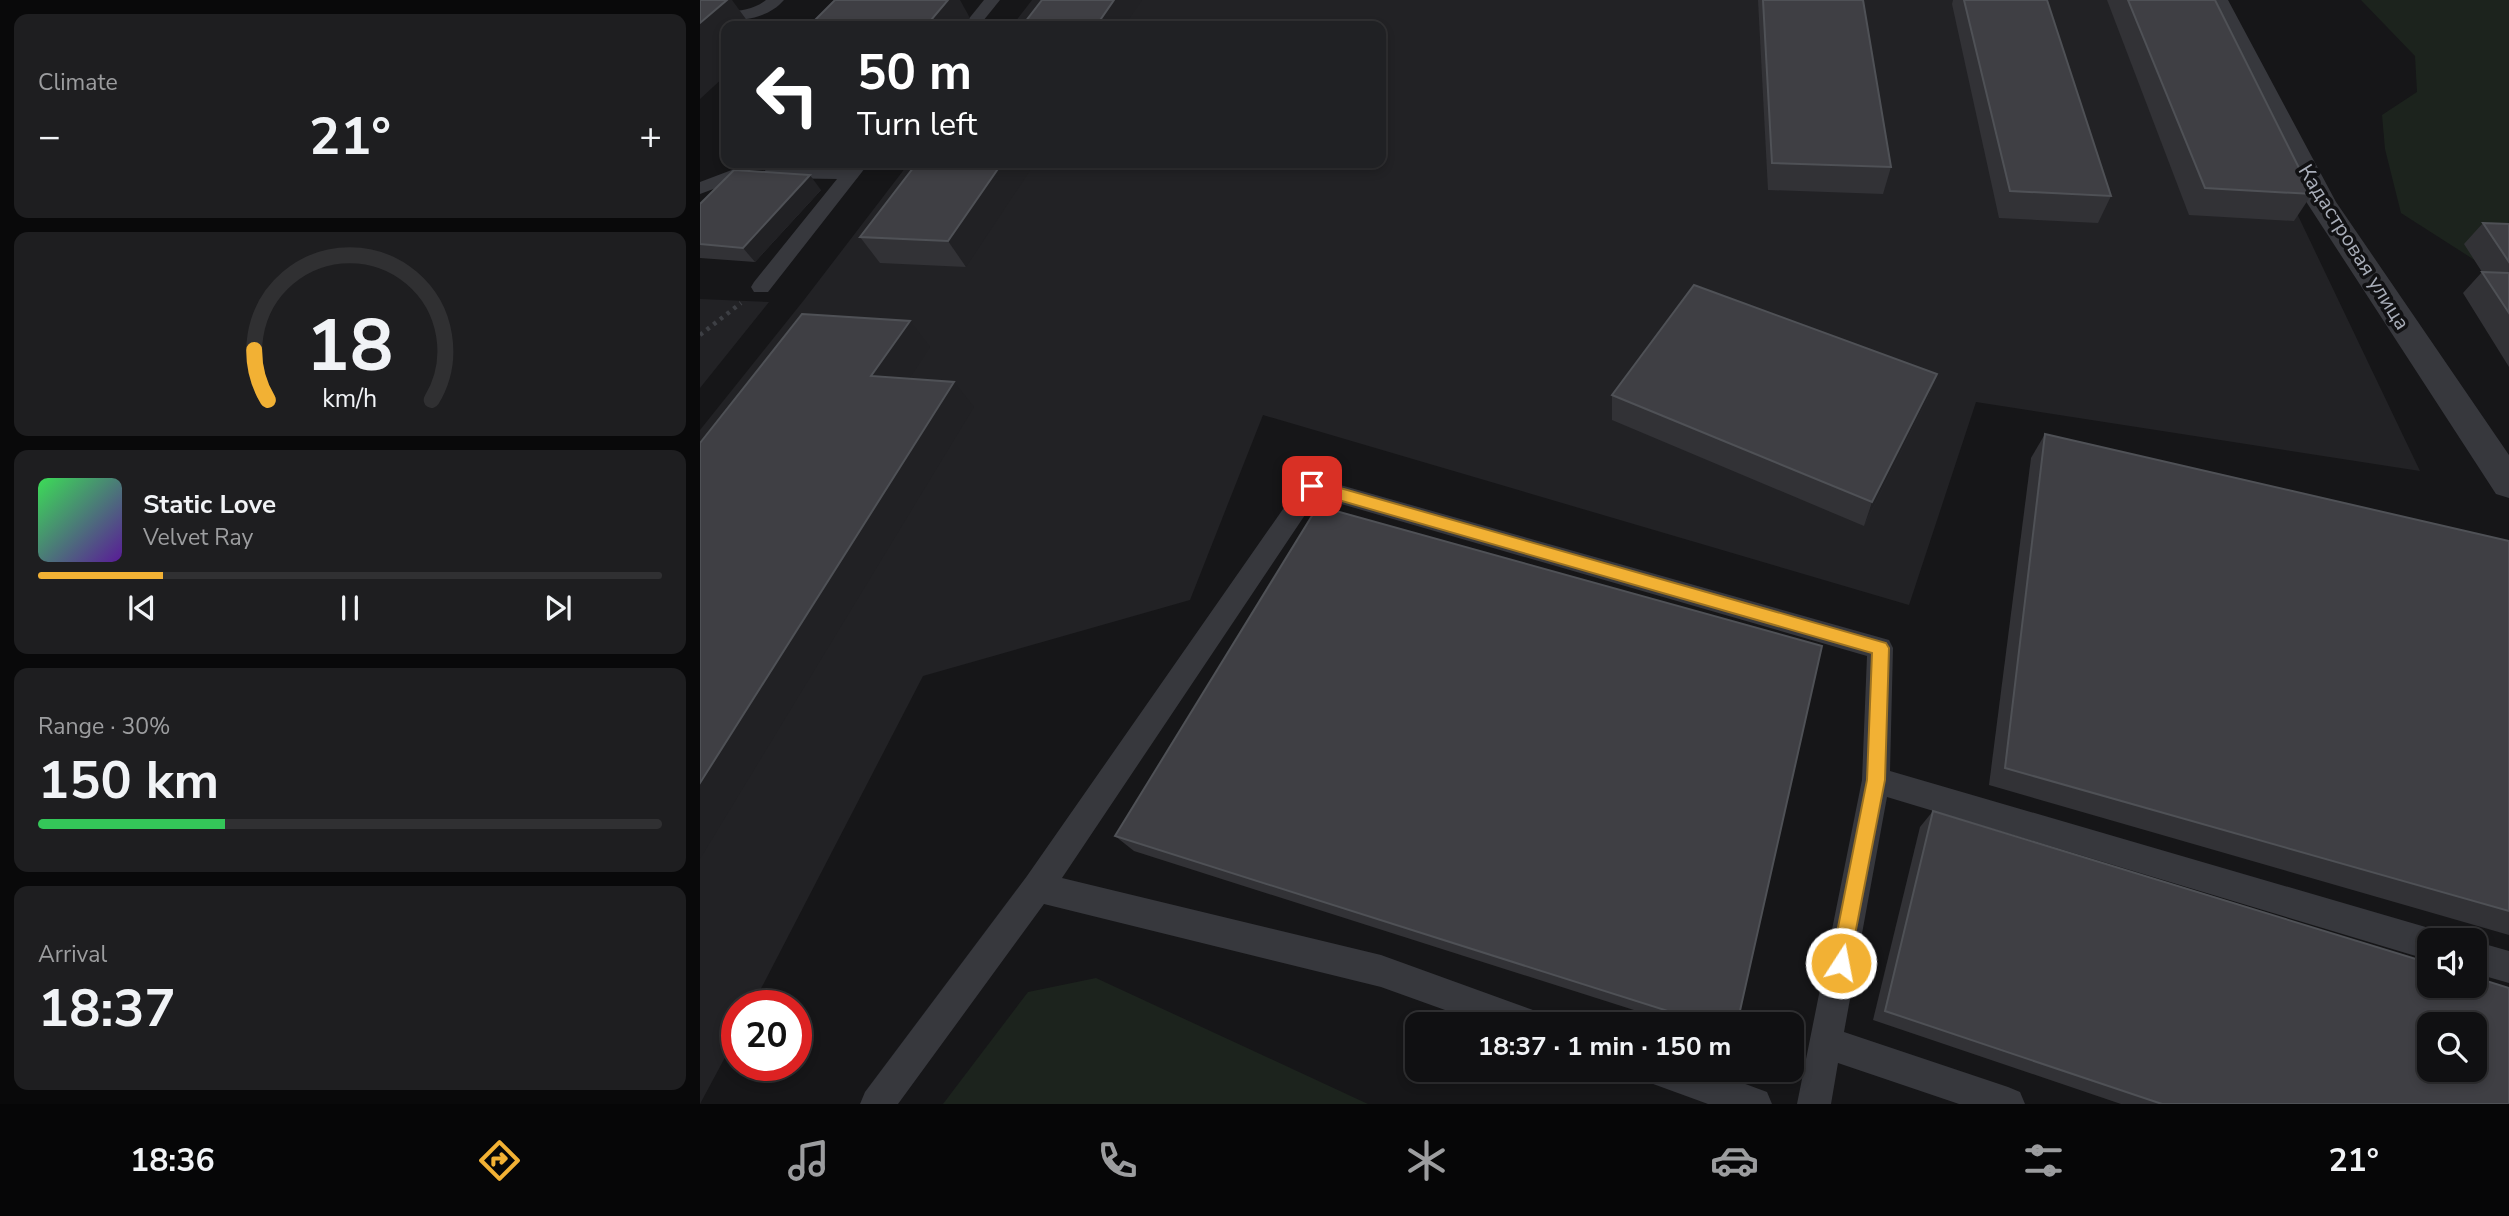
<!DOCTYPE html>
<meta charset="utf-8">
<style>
:root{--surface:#101012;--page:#1e1e20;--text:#f1f3f6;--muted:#9c9d9f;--line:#303032;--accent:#f2b134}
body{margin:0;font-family:"Nunito Sans",sans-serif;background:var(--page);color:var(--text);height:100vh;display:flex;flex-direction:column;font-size:26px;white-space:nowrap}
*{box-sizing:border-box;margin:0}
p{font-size:23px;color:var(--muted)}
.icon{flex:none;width:38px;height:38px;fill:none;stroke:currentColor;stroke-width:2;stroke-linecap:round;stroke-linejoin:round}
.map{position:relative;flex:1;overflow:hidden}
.sheet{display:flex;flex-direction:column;gap:14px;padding:14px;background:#09090a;width:700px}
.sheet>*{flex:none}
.banner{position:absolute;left:21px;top:21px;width:665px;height:147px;border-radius:14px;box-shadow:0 4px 10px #0003,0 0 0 2px var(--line);background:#202124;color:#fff;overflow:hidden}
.buttons{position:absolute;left:1717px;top:928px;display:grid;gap:14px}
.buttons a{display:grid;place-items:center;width:70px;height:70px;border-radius:14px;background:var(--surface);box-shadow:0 4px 10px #0003,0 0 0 2px var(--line);font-size:35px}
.speed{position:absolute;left:21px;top:990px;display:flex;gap:14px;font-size:35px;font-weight:700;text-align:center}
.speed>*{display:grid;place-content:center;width:91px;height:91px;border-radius:50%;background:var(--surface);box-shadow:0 4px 10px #0003,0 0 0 2px var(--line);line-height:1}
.speed .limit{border:10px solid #d22;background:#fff;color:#111}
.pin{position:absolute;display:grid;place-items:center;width:60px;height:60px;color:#fff;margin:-30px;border-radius:14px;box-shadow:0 4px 10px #0006}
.me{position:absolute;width:77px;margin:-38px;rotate:11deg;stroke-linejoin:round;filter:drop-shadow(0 0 5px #0008)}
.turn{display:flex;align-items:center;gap:24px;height:147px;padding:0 21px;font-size:32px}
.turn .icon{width:91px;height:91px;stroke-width:2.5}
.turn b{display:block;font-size:49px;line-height:60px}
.big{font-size:52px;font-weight:700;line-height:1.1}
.sheet .tile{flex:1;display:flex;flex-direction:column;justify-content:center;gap:10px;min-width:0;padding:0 24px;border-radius:14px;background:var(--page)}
.sheet .dial{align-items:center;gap:0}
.dial svg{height:182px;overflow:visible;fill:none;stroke:var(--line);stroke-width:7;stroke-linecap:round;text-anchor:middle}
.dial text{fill:var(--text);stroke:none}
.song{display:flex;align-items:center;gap:21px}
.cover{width:84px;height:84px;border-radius:10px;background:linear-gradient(135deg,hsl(130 70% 55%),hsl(270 70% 35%))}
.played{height:7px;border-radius:4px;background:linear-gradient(90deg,var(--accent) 20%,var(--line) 20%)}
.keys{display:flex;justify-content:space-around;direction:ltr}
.heat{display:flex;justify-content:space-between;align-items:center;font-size:38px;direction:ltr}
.charge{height:10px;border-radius:5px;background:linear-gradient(90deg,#34c759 30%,var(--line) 0)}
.trip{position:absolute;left:705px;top:1012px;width:399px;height:70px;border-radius:14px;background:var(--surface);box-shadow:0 4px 10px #0003,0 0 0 2px var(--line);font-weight:700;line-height:70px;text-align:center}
.tabs{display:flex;height:112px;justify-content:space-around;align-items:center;background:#060607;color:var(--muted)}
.tabs .icon{width:49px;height:49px}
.tabs .current{color:var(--accent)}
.tabs b{font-size:32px;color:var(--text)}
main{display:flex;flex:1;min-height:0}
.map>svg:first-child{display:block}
</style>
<main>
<section class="sheet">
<div class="tile"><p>Climate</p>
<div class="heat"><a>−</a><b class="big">21°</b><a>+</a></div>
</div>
<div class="tile dial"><svg viewBox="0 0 100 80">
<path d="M14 69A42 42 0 1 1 86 69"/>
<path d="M14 69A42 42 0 0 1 8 47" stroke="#f2b134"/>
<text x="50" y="56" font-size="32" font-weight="700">18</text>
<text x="50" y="72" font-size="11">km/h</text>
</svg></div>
<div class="tile">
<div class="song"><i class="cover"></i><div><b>Static Love</b><p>Velvet Ray</p></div></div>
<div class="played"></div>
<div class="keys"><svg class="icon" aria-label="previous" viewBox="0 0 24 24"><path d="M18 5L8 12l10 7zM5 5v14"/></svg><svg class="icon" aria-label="pause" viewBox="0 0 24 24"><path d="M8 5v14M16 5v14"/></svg><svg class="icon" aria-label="next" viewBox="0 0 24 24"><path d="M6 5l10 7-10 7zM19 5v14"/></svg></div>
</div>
<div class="tile"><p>Range · 30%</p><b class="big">150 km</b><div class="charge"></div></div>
<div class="tile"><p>Arrival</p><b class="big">18:37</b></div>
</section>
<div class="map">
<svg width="1809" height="1104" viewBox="0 0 1809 1104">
<rect width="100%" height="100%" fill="#161618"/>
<g fill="#222225">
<polygon points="332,0 1495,0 1720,471 1276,402 1209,605 563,415 490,600 223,676 52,1006 37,1006 37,1035 0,1104 0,430 104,300 209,163 681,163 681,26 312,26"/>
<polygon points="0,299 69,302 0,388"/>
</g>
<g fill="#1c231d">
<polygon points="1661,0 1809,0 1809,282 1701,213 1685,149 1682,115 1717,92 1715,56"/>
<polygon points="396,978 668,1104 243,1104 328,992"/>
</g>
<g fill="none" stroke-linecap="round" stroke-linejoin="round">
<polyline stroke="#3d3f44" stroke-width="4.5" stroke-dasharray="3.5 5" stroke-linecap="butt" points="0,335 41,303"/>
<g fill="#37383d" fill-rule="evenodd">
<path d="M66 0H84C63 24 29 21 0 20V10C23 11 47 15 66 0Z"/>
<polygon points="284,0 300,0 279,26 263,26"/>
<polygon points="151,163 169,163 68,292 54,292 51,287 54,282 137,179 73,178 67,176 64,172 67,168 146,168"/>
<polygon points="37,168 46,174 43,178 0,194 0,182"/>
<polygon points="612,477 1189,640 1193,648 1190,771 1729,928 1740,933 1743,940 1729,940 1729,960 1187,797 1144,1032 1308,1087 1320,1092 1325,1104 1259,1104 1138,1063 1131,1104 1097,1104 1162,780 1167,656 617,497 362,878 681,955 841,1013 846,1024 784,1024 681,987 344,904 198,1104 160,1104 165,1092 327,876 604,479"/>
<polygon points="1774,941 1809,951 1809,983 1774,973"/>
<polygon points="940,1069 1005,1069 1067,1092 1072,1104 1008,1104 945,1081"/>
</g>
<polygon fill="#37383d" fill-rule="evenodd" points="1504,0 1528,0 1636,202 1809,455 1809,498 1796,494 1607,203"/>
</g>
<g fill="#323236">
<polygon points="1058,0 1163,0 1191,167 1183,194 1068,190"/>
<polygon points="1253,0 1347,0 1411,196 1398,223 1299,218 1252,4"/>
<polygon points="1407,0 1515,0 1612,194 1594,221 1489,215"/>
<polygon points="217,163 266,267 180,263 160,237"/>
<polygon points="121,190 55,262 0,258 0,204"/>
<polygon points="1783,223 1809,224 1809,367 1763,293 1782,272 1764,244"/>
<polygon points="1237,374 1227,400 1164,526 912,420 912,395"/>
<polygon points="1345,434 1809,541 1809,935 1289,785 1331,458"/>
<polygon points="1233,811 1809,1104 1421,1104 1173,1020 1220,827"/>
<polygon points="415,836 1037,1024 978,1024 434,851"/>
</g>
<g fill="#212124">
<polygon points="27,0 32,0 51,26 26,26 26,75 0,99 0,23"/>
<polygon points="248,0 260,0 270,18 262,26 226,26"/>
<polygon points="414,0 442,0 424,26 396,26"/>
<polygon points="302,163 335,163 266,267 248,241"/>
<polygon points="110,175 121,190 55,262 43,248"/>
<polygon points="210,321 230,347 194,402 171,376"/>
<polygon points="1237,374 1227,400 1164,526 1172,502"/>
<polygon points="254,382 274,407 0,859 0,783"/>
</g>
<g fill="#3f3f44" stroke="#4f5156" stroke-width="2" fill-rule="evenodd">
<polygon points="0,0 27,0 0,23"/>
<polygon points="135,0 248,0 226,26 109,26"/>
<polygon points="342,0 414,0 396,26 322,26"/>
<polygon points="1063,0 1163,0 1191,167 1072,163"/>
<polygon points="1264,0 1347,0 1411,196 1310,191"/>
<polygon points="1428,0 1515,0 1612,194 1505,188"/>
<polygon points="501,22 546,24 545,26 498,26"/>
<polygon points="217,163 302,163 248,241 160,237"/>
<polygon points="34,170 110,175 43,248 0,244 0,204"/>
<polygon points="1783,223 1809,224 1809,262"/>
<polygon points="1782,272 1809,273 1809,313"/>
<polygon points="994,285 1237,374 1172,502 912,395"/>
<polygon points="102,314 210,321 171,376 254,382 0,783 0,443"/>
<polygon points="1345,434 1809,541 1809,911 1305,768"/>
<polygon points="618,506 1122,646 1037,1024 1009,1024 415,836"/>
<path d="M1233 811 1729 963V985H1774V977L1809 988V1104H1462L1185 1011ZM1729 1024H1774V1069H1729Z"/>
</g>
<polygon fill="#f2b134" stroke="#9d7322" stroke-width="2" points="612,480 1186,643 1189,648 1185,780 1148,971 1141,974 1134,971 1131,963 1167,780 1172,653 607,491 605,486"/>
<g text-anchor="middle" stroke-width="7" stroke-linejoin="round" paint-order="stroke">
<g font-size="21" fill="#a8adb8" stroke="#111113">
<text transform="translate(1654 247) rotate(58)" y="7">Кадастровая улица</text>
</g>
</g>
</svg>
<div class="buttons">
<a><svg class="icon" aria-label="sound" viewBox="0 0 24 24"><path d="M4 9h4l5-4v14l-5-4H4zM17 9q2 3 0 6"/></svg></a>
<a><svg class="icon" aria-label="search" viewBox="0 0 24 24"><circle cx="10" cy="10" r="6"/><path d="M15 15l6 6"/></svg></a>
</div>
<div class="speed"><div class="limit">20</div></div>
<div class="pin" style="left:612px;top:486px;background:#d93025"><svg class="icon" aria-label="arrive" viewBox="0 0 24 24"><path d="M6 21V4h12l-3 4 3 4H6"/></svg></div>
<svg class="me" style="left:1141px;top:963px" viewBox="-20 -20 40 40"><circle r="17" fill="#f2b134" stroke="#fff" stroke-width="3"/><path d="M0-11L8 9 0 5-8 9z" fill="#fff"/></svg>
<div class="trip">18:37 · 1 min · 150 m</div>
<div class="banner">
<div class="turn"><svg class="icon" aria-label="left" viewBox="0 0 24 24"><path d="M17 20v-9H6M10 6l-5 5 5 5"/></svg><div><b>50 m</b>Turn left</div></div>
</div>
</div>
</main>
<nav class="tabs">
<b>18:36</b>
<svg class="icon current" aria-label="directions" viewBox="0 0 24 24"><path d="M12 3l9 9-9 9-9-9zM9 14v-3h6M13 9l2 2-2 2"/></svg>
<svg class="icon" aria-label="music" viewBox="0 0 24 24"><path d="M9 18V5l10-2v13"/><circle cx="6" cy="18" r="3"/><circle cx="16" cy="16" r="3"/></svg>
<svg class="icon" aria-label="phone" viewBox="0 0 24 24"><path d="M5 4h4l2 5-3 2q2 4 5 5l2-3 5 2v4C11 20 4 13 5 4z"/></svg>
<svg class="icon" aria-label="climate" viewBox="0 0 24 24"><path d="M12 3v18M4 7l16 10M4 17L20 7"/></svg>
<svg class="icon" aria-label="car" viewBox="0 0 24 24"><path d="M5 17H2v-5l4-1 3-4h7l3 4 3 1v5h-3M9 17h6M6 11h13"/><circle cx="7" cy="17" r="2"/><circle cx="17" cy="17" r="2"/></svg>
<svg class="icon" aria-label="filters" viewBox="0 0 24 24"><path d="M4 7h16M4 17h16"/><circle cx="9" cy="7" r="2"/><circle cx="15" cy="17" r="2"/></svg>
<b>21°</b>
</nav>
